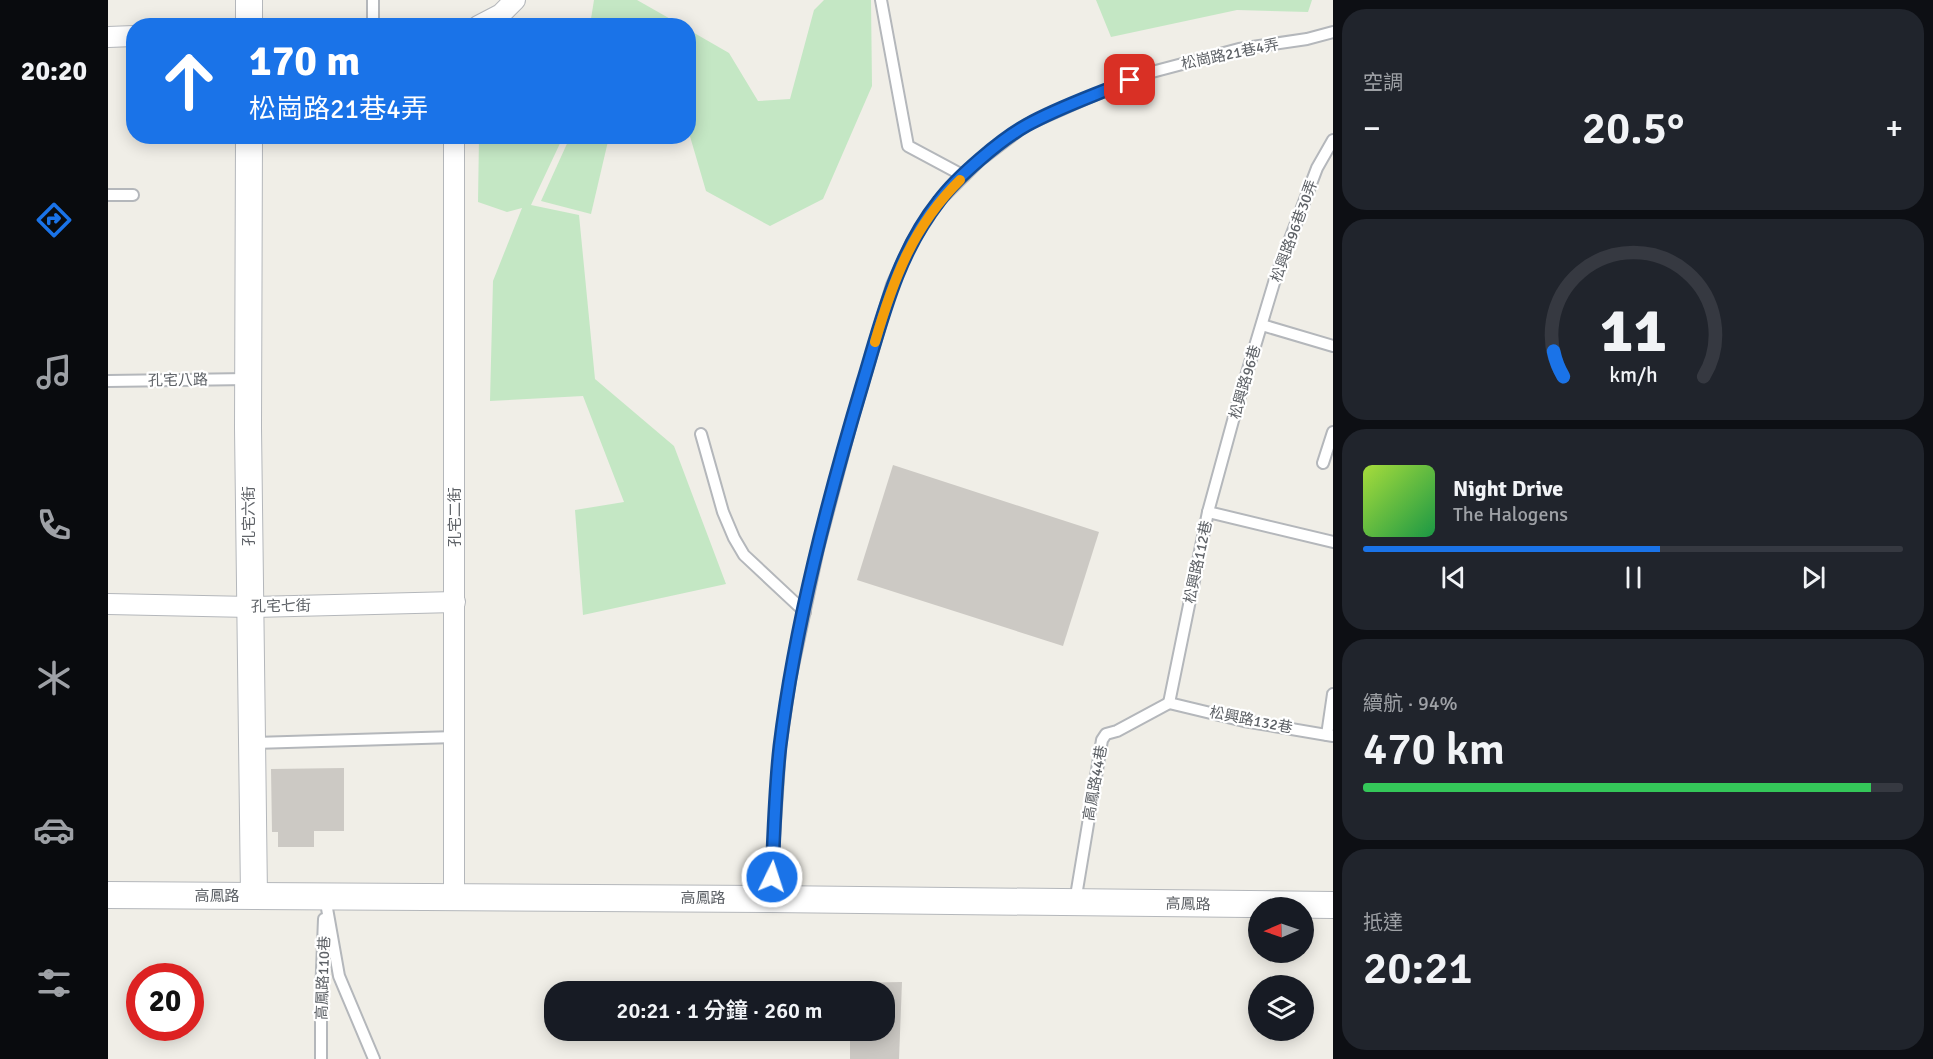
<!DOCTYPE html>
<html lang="zh-TW">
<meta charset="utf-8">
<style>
:root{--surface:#171b24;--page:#20242c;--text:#f1f3f6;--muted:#9ea1a6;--line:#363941;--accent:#1a73e8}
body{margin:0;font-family:Signika,"Noto Sans TC",sans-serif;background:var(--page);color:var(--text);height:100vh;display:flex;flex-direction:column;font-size:22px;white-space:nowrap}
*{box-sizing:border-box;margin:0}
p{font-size:20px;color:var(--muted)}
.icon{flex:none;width:33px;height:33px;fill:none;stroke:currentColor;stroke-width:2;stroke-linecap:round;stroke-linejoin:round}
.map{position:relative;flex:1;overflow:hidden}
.sheet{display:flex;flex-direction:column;gap:9px;padding:9px;background:#0d0f14;width:600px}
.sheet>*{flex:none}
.top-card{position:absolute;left:18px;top:18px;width:570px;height:126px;border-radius:24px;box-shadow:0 3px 15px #0003;background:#1a73e8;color:#fff;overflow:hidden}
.needle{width:39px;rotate:268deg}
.controls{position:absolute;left:1140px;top:897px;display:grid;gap:12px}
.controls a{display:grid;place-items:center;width:66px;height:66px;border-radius:50%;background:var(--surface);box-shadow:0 3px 15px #0003;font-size:30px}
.speed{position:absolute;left:18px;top:963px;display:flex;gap:12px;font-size:30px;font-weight:700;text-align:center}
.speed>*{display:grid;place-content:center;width:78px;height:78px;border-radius:50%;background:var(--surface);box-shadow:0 3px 15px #0003;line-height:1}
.speed .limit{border:9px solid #d22;background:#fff;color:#111}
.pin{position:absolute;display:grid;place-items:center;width:51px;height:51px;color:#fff;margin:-26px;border-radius:12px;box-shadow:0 3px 9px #0006}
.me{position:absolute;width:66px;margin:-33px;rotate:4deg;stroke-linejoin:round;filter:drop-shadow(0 0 4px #0008)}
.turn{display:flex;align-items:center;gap:21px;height:126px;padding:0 24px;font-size:27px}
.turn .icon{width:78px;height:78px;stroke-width:2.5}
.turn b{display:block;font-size:42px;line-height:51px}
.big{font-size:45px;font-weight:600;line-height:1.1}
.sheet .widget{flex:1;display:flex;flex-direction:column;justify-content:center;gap:9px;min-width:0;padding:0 21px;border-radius:24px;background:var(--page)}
.sheet .dial{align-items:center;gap:0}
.dial svg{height:156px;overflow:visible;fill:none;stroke:var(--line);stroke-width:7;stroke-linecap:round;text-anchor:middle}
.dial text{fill:var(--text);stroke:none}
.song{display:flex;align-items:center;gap:18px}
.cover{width:72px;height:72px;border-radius:9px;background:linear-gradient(135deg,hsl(80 70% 55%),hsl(140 70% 35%))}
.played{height:6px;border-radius:3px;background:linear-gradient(90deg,var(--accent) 55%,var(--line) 55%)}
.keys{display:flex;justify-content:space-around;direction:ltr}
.heat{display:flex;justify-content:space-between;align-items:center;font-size:33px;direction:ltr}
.charge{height:9px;border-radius:4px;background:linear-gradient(90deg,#34c759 94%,var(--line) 0)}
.trip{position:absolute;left:436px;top:981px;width:351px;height:60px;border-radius:24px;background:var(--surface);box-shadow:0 3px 15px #0003;font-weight:600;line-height:60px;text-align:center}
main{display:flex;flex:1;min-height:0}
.dock{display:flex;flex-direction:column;width:108px;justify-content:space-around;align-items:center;background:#090b0e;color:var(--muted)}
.dock .icon{width:42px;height:42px}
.dock .selected{color:var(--accent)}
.dock b{font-size:27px;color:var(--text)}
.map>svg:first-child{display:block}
</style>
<main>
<nav class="dock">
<b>20:20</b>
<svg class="icon selected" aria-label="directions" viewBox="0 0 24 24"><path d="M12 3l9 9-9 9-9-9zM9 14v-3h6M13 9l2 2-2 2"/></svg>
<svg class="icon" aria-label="music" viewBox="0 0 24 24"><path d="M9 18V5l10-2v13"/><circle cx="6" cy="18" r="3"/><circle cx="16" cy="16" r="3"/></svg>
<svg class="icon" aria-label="phone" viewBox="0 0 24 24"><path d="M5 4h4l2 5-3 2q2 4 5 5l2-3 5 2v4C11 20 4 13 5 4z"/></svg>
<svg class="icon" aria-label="climate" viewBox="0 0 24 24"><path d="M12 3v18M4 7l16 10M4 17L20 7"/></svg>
<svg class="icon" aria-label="car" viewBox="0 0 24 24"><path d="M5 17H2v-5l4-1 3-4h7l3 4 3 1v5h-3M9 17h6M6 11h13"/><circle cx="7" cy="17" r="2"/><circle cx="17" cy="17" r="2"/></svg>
<svg class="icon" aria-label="filters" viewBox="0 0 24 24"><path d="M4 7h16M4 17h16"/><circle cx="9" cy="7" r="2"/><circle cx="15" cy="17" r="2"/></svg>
</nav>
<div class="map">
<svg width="1225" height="1059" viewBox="0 0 1225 1059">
<rect width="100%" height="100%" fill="#f0eee7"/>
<g fill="#c4e7c4">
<polygon points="486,0 529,0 573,25 482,25"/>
<polygon points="716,0 763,0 764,86 715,199 662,226 598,191 581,133 581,30 621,53 650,101 682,99 706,10"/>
<polygon points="988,0 1204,0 1200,12 1129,10 1003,37"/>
<polygon points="371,137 455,137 423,205 471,215 487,379 566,446 618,584 475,615 467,510 516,502 475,396 382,401 385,281 414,208 399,212 370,202"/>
<polygon points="462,137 501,137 483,214 433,201"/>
</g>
<g fill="#ccc9c4">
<polygon points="785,465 991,532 955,646 749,580"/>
<polygon points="236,768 236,831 206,831 206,847 170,847 170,832 164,832 163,769"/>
<polygon points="794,982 791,1059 742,1059 742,1030 777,1030 777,992 742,992 742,983"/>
</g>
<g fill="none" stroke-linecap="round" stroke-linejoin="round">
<g stroke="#b4b7bb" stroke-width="14">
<g id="service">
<polyline points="773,0 800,146 856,176"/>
<polyline points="265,26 265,0"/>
<polyline points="0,195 25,195"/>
<polyline points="1154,325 1225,346"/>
<polyline points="0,381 140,379"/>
<polyline points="593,434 615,512 626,538 636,555 697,612"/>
<polyline points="1215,463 1225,432"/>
<polyline points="1100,512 1225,542"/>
<polyline points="1061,703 1100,512 1129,406 1168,276 1209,168 1225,140"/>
<polyline points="1061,703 1136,721 1225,736"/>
<polyline points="1219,735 1225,694"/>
<polyline points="143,743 347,737"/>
<polyline points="217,897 231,976 266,1059"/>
<polyline points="662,898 672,748 682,680 710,549 744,420 784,285 804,242 831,201 871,161 918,125 979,98 1044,72 1131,49 1199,39 1225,32"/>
<polyline points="967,902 994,740 998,734 1009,731 1061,703"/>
<polyline points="213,1059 213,995 216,919"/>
</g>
</g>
<g stroke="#b4b7bb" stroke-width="22">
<g id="minor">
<polyline points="370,26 393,14 407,0"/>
<polyline points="0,37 26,36"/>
<polyline points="0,604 142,607 347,602"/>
<polyline points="346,898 346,136"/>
</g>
</g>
<g stroke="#b4b7bb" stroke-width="28">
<g id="tertiary">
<polyline points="141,26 141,0"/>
<polyline points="141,136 140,428 146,896"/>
<polyline points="0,895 662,899 1225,905"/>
</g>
</g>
<use href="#service" stroke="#fff" stroke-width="10"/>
<use href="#minor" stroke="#fff" stroke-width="20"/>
<use href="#tertiary" stroke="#fff" stroke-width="26"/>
</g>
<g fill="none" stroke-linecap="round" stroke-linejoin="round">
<g stroke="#114b97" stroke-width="15">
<path id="route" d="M664 877C666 834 667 790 672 746 687 624 720 499 755 382 774 319 789 254 831 201 849 177 892 140 919 125 951 107 988 95 1022 80"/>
</g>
<use href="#route" stroke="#1a73e8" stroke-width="10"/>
<path stroke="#f59e0b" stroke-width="10" d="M767 342C785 280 805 226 852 180"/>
</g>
<g text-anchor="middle" stroke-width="4.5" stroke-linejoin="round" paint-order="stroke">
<g font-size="15" fill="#5e6267" stroke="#fff">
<text transform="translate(1122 54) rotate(-12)" y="5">松崗路21巷4弄</text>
<text transform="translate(1186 231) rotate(-70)" y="5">松興路96巷30弄</text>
<text transform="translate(70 380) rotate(-1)" y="5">孔宅八路</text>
<text transform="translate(1137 382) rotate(-74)" y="5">松興路96巷</text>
<text transform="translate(141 516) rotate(-90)" y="5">孔宅六街</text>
<text transform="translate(347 517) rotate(-90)" y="5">孔宅二街</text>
<text transform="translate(1090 562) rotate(-78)" y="5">松興路112巷</text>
<text transform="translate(173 606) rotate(-1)" y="5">孔宅七街</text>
<text transform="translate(1143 720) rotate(11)" y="5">松興路132巷</text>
<text transform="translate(987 783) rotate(-80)" y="5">高鳳路44巷</text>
<text x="109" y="901">高鳳路</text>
<text x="595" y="903">高鳳路</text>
<text transform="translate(1080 904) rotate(1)" y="5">高鳳路</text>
<text transform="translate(215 978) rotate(-88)" y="5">高鳳路110巷</text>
</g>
</g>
</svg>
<div class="controls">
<a><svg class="needle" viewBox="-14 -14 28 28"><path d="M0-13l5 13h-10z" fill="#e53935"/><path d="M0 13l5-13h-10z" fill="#9ea1a6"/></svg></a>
<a><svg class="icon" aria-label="layers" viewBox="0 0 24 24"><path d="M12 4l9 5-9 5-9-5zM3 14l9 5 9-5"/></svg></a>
</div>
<div class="speed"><div class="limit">20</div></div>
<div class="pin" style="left:1022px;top:80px;background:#d93025"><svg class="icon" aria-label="arrive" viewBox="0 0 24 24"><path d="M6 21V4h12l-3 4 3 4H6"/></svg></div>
<svg class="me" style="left:664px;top:877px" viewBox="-20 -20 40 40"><circle r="17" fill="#1a73e8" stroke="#fff" stroke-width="3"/><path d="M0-11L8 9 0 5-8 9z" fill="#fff"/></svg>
<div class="trip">20:21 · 1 分鐘 · 260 m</div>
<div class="top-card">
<div class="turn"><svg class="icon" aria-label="ahead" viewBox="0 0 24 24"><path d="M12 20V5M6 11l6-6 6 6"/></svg><div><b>170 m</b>松崗路21巷4弄</div></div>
</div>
</div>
<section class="sheet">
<div class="widget"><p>空調</p>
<div class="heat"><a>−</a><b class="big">20.5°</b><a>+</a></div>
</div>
<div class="widget dial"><svg viewBox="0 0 100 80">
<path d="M14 69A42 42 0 1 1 86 69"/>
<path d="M14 69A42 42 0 0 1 9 56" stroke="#1a73e8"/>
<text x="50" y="56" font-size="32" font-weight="700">11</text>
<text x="50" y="72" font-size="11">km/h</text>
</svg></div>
<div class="widget">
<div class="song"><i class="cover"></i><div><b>Night Drive</b><p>The Halogens</p></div></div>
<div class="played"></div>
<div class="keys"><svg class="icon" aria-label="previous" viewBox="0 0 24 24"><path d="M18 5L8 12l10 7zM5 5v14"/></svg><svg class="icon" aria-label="pause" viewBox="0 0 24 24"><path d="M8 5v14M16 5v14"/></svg><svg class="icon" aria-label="next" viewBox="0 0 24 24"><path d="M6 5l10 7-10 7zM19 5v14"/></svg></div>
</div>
<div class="widget"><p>續航 · 94%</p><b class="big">470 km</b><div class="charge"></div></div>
<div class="widget"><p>抵達</p><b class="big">20:21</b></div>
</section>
</main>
